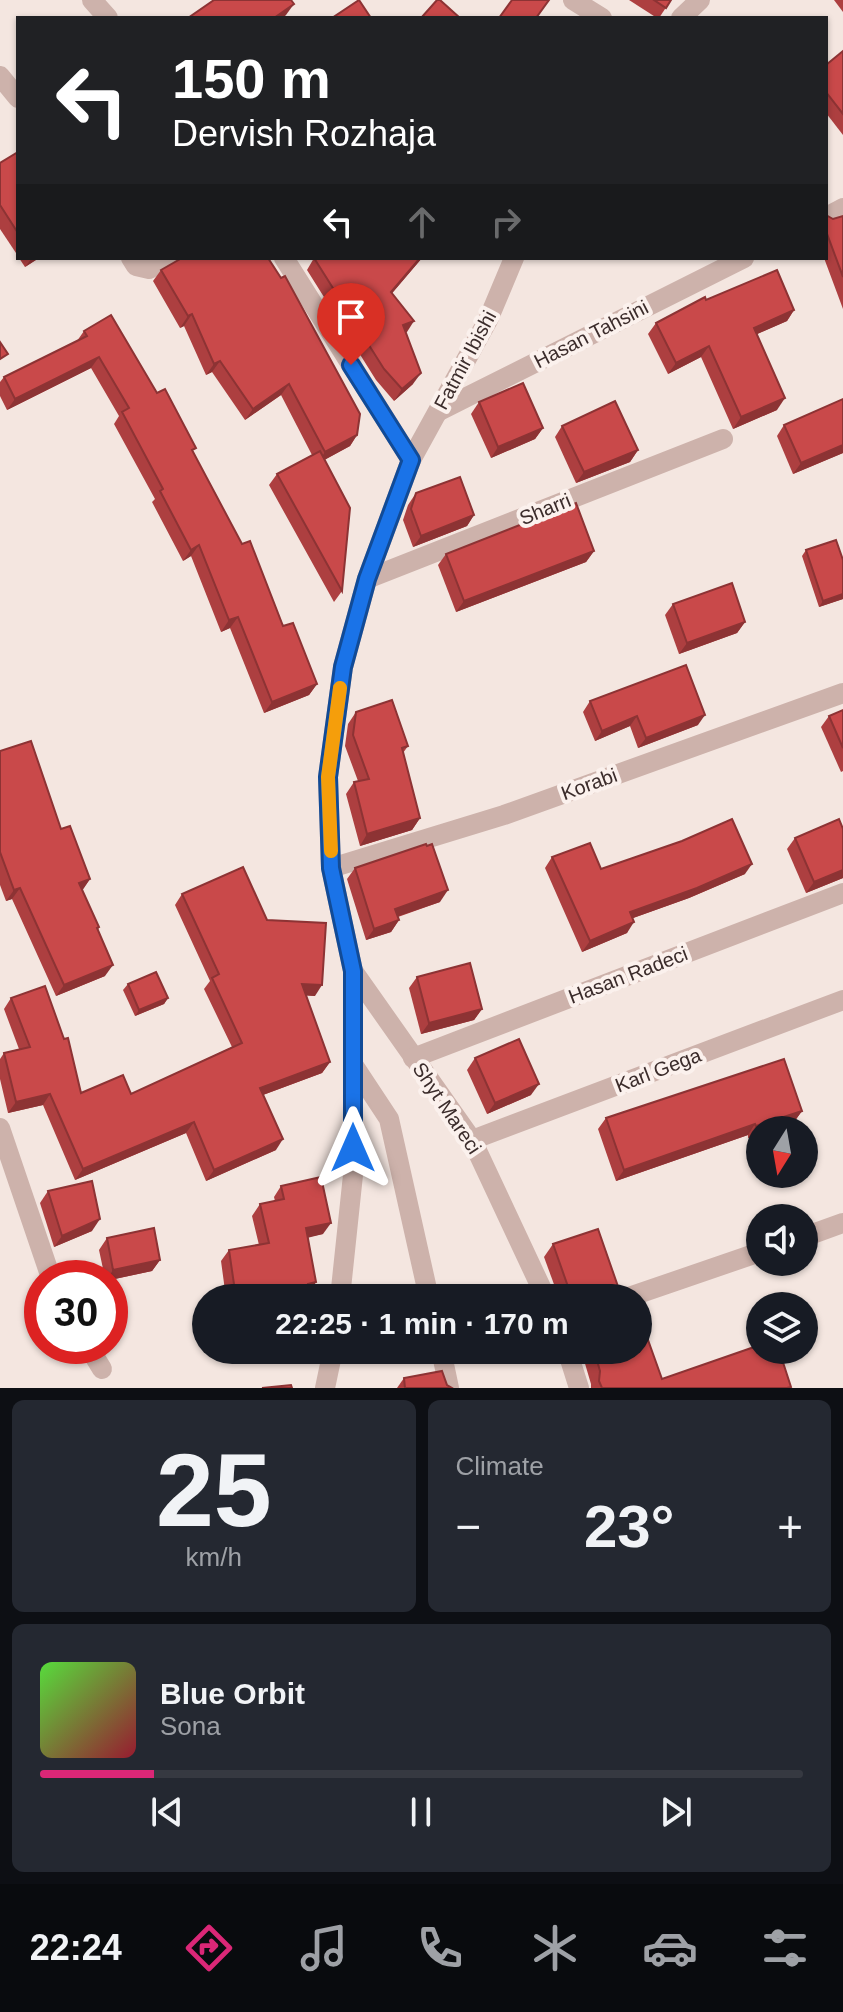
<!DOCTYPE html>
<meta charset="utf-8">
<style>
:root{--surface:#171b24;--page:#242831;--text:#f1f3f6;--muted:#9ea1a6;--line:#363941;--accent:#db2777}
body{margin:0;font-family:Arial,sans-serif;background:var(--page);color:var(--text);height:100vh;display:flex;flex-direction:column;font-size:30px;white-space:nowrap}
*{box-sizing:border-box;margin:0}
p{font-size:26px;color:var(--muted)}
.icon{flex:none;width:44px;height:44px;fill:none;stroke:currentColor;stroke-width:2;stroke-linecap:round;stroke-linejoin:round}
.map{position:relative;height:1388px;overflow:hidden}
.sheet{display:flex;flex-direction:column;gap:12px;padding:12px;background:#0d0f14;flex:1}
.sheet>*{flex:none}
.guide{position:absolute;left:16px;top:16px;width:812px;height:244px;border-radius:0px;box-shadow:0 2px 6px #0004;background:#202124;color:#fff;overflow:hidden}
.needle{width:52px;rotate:191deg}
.buttons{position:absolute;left:746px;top:1116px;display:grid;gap:16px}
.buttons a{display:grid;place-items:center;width:72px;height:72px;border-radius:50%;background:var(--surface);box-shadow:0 2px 6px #0004;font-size:40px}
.speed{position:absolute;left:24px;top:1260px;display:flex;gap:16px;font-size:40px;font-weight:700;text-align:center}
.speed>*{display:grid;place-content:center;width:104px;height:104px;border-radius:50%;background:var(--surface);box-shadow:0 2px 6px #0004;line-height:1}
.speed .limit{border:12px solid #d22;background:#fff;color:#111}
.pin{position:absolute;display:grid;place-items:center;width:68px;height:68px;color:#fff;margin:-82px -34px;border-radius:50% 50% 50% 0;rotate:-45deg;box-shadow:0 0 8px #0007}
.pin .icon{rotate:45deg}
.me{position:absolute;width:88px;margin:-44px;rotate:0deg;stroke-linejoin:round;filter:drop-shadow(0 0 6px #0008)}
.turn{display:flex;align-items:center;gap:28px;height:168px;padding:0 24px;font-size:36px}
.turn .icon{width:104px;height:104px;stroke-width:2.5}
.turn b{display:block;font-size:56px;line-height:68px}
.lanes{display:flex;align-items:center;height:76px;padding:0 24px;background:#0003;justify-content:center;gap:40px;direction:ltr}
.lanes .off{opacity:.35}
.big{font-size:60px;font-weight:600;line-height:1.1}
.sheet .tile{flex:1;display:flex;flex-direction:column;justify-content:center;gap:12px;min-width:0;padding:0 28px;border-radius:12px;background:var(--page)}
.sheet .dial{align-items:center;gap:0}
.dial b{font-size:104px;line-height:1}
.song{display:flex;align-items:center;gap:24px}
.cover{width:96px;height:96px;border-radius:12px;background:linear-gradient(135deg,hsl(110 70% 55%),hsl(350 70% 35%))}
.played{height:8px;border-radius:4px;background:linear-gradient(90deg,var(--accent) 15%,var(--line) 15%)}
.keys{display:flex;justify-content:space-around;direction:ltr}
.heat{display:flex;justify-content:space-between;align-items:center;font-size:44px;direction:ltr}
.sheet .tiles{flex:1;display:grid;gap:12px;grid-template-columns:1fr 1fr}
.tile:last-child{grid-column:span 2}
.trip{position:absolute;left:192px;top:1284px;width:460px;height:80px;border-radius:40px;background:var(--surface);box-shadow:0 2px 6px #0004;font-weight:600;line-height:80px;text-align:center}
.dock{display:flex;height:128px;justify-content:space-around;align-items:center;background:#090b0e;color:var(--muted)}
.dock .icon{width:56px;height:56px}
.dock .active{color:var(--accent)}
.dock b{font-size:36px;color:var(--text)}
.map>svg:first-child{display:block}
</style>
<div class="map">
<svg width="843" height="1388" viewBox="0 0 843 1388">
<rect width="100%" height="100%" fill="#f4e6e0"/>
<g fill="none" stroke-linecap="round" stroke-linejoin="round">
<g stroke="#cdb2ab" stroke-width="20">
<polyline points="92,0 108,18"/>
<polyline points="573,0 602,18"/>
<polyline points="681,18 700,0"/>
<polyline points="0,76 18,98"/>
<polyline points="826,217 843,208"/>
<polyline points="131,258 136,266 149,269 168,258"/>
<polyline points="284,258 411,460"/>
<polyline points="439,411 744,258"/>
<polyline points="367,579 723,439"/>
<polyline points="331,868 504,815 843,693"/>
<polyline points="353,971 472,1140 546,1298"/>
<polyline points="413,1058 843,893"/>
<polyline points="354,1066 389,1119 429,1298"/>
<polyline points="0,1128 51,1278"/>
<polyline points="472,1140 843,1000"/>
<polyline points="804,1237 843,1223"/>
<polyline points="340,1298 353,1175 353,971 331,868 328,777 343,667 367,579 411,460 488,320 514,258"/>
<polyline points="626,1298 760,1252"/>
<polyline points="88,1346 102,1369"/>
<polyline points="441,1350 449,1388"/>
<polyline points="567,1350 579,1388"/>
<polyline points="325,1388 333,1350"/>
</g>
</g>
<g fill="#ad3f40">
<polygon points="629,0 671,0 659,18 657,18"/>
<polygon points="834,0 843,0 843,12"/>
<polygon points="843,51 843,135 826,113 826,65"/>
<polygon points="18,152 18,256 0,229 0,163"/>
<polygon points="826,215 833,219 843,216 843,309 824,258 826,258"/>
<polygon points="19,258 39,258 25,267"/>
<polygon points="314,258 422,258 392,293 407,332 405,332 413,384 394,401 376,380 307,270"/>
<polygon points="161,270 357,435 350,446 324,460 342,591 334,602 269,485 277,474 312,455 281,395 245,420 212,372 206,375 184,326 180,328 153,281"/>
<polygon points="706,300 794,310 787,321 757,334 777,410 733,429 701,357 668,374 648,334 656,323"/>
<polygon points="84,331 157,393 193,451 283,626 317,684 309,695 264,713 230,628 221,632 191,556 183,561 152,502 155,499 114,424 119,416 91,368 7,410 0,396 0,382 4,377 77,341"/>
<polygon points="479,402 543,428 535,439 491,458 471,414"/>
<polygon points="784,425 843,453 793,474 777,436"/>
<polygon points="562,426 638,450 630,462 576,483 555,437"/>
<polygon points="416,493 474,515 467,526 413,547 403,520 408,505"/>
<polygon points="806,550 843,599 819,607 802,556"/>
<polygon points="594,551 586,562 456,612 438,565 446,554"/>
<polygon points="673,604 745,622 737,633 679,654 665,615"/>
<polygon points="590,701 698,725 638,748 630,726 595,741 583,712"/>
<polygon points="843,710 843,771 841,772 821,727 829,716"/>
<polygon points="356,712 408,746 403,753 420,818 412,830 360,846 346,794 354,782 358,781 345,746 348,724"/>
<polygon points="0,751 61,829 90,879 82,890 99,927 98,930 105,976 56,996 12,899 6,901 0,885"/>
<polygon points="795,838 843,878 806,893 787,849"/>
<polygon points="552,857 601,869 745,874 689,898 633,918 627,933 582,952 545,868"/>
<polygon points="355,868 440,902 398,917 399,920 391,932 366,940 347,879"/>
<polygon points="182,894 267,920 315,996 306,995 330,1062 322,1073 263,1095 276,1150 206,1181 186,1133 75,1180 43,1105 8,1113 0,1079 0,1059 4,1053 19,1049 4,1009 11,998 81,1093 131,1094 232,1047 204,989 210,981 175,905"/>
<polygon points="417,977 482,1009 474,1020 421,1034 409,988"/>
<polygon points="128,984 168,998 164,1004 135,1016 123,990"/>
<polygon points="475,1058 531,1095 487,1114 467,1070"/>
<polygon points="802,1111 794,1122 760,1130 760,1134 748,1138 748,1135 616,1181 598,1129 606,1118"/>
<polygon points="281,1186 323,1234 308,1237 316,1282 309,1292 310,1298 226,1298 221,1261 229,1250 259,1245 252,1216 260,1204 275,1201 274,1197"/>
<polygon points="48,1191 92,1231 54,1247 40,1203"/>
<polygon points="107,1238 160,1260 152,1271 110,1280 110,1278 105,1278 99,1250"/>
<polygon points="553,1244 622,1298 559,1298 544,1257"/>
<polygon points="581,1350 638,1350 662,1379 791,1387 790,1388 591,1388 591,1384"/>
<polygon points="404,1378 447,1385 452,1388 397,1388"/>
</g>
<g fill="#8d3334">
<polygon points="294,4 286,15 283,18 274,18"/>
<polygon points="32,258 39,258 25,267"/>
<polygon points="420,258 422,258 383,304 391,292"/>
<polygon points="794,310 787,321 746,339 754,328"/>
<polygon points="192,314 184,326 180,328 188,316"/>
<polygon points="414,321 407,332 395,337 403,325"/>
<polygon points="709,346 701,357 668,374 676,363"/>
<polygon points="99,357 91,368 7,410 15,399"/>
<polygon points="220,361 212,372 206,375 214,364"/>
<polygon points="421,373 413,384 394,401 402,389"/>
<polygon points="289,384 281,395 245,420 253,409"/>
<polygon points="785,398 777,410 733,429 741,417"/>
<polygon points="543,428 535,439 491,458 498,447"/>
<polygon points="357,435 350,446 317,464 325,452"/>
<polygon points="843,445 843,453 793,474 801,463"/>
<polygon points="638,450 630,462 576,483 584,472"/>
<polygon points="474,515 467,526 413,547 421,536"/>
<polygon points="199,545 191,556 183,561 191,550"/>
<polygon points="594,551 586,562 456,612 464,601"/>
<polygon points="843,594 843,599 819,607 823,601"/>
<polygon points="238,617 230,628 221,632 229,620"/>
<polygon points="745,622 737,633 679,654 687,643"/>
<polygon points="317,684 309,695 264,713 272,702"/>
<polygon points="705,715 698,725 638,748 646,738"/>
<polygon points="637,716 630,726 595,741 602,731"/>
<polygon points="420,818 412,830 360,846 367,834"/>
<polygon points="752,864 745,874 689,898 622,922 630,912"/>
<polygon points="843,870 843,878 806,893 814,882"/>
<polygon points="90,879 82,891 79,883"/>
<polygon points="20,888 12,899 6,901 14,890"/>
<polygon points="448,890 440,902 387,920 395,909"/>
<polygon points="399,920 391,932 366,940 374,929"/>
<polygon points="634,922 627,933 582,952 590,941"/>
<polygon points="113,965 105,976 56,996 64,985"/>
<polygon points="302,984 322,985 315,996 294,995"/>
<polygon points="168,998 164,1004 135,1016 139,1010"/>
<polygon points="482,1009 474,1020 421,1034 429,1023"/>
<polygon points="330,1062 322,1073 252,1099 260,1088"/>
<polygon points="539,1084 531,1095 487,1114 495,1103"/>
<polygon points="50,1094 43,1105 8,1113 16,1102"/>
<polygon points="802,1111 794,1122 771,1130 760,1130 760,1134 748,1138 756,1126"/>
<polygon points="194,1122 186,1133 75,1180 83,1169"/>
<polygon points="755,1124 748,1135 616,1181 624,1170"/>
<polygon points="283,1139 276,1150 206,1181 214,1170"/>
<polygon points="100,1219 92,1231 54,1247 62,1236"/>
<polygon points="331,1223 323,1234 299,1240 306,1228"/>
<polygon points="160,1260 152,1271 110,1280 110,1278 108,1278 113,1270"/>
<polygon points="316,1282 308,1294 308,1284"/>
<polygon points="236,1350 258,1350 234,1354"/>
</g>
<g fill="#c9494a" stroke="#8d3334" stroke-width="2">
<polygon points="214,0 291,0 294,4 274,18 188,18"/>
<polygon points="359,0 371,18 332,18"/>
<polygon points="437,0 440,0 460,18 421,18"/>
<polygon points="512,0 549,0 536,18 499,18"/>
<polygon points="654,0 671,0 666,8"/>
<polygon points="843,51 843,114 826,92 826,65"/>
<polygon points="18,152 18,233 0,205 0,163"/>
<polygon points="826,215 833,219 843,216 843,277 826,231"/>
<polygon points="182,258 268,258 281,278 285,276 360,414 357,435 325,452 289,384 253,409 220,361 214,364 192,314 188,316 161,270"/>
<polygon points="314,258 420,258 391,292 414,321 403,325 421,373 402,389 384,369"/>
<polygon points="777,270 794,310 754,328 785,398 741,417 709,346 676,363 656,323 705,297 706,300"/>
<polygon points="111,315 157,393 165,389 196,448 192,450 242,544 250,541 283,626 293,623 317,684 272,702 238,617 229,620 199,545 191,550 160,491 163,489 122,412 129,408 99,357 15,399 4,377 87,336 84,331"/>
<polygon points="0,342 8,354 0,359"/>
<polygon points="523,383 543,428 498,447 479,402"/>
<polygon points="843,399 843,445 801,463 784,425"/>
<polygon points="615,401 638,450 584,472 562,426"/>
<polygon points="320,451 350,508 342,591 277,474"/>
<polygon points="460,477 474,515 421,536 411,509 416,493"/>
<polygon points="576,503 594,551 464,601 446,554"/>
<polygon points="836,540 843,560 843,594 823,601 806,550"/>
<polygon points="732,583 745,622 687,643 673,604"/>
<polygon points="686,665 705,715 646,738 637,716 602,731 590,701"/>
<polygon points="392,700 408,746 402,748 420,818 367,834 354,782 369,779 353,735 356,712"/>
<polygon points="843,710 843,748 829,716"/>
<polygon points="31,741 61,829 70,826 90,879 79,883 99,927 97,928 113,965 64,985 20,888 14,890 0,852 0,751"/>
<polygon points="732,819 752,864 697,888 630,912 634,922 590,941 552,857 590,843 601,869 682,841"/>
<polygon points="839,819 843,829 843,870 814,882 795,838"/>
<polygon points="426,844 427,846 432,844 448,890 395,909 399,920 374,929 355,868"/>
<polygon points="243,867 267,920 326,923 322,985 302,984 330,1062 260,1088 283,1139 214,1170 194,1122 83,1169 50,1094 16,1102 4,1053 30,1047 11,998 45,986 64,1039 68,1038 81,1093 123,1075 131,1094 242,1043 212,978 219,974 182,894"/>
<polygon points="470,963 482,1009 429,1023 417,977"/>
<polygon points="156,972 168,998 139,1010 128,984"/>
<polygon points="519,1039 539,1084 495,1103 475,1058"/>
<polygon points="784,1059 802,1111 756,1126 755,1124 624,1170 606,1118"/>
<polygon points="321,1177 331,1223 306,1228 316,1282 308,1284 310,1298 236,1298 229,1250 269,1243 260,1204 284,1199 281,1186"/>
<polygon points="92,1181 100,1219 62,1236 48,1191"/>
<polygon points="154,1228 160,1260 113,1270 107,1238"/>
<polygon points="598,1229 622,1298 572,1298 553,1244"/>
<polygon points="638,1312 662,1379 760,1345 760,1350 779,1350 791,1387 787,1388 602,1388 599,1381 600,1371 594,1350 638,1350"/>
<polygon points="442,1371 447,1385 452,1388 405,1388 404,1378"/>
<polygon points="291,1385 292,1388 262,1388"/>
</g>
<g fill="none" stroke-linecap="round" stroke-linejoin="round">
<g stroke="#114b97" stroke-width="20">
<polyline id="route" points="351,365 411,460 367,579 343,667 328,777 331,868 353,971 353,1148"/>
</g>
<use href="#route" stroke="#1a73e8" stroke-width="14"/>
<polyline stroke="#f59e0b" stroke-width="14" points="331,851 328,777 340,688"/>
</g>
<g text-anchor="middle" stroke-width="8" stroke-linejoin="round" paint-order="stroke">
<g font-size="20" fill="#3b2c2b" stroke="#fbf1ed">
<text transform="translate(591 334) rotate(-27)" y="7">Hasan Tahsini</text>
<text transform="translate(465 360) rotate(-62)" y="7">Fatmir Ibishi</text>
<text transform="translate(545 509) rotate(-22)" y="7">Sharri</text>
<text transform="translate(589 784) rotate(-20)" y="7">Korabi</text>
<text transform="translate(628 975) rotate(-21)" y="7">Hasan Radeci</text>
<text transform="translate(658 1070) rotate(-21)" y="7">Karl Gega</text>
<text transform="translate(447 1108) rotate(56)" y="7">Shyt Mareci</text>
</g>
</g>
</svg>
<div class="buttons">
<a><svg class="needle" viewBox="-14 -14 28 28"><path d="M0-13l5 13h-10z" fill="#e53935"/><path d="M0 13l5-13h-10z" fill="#9ea1a6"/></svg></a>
<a><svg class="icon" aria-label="sound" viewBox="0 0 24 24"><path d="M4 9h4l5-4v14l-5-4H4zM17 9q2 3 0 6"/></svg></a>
<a><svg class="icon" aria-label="layers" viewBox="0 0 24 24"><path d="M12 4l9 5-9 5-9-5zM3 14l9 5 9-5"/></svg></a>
</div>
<div class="speed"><div class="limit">30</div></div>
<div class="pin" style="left:351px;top:365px;background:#d93025"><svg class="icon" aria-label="arrive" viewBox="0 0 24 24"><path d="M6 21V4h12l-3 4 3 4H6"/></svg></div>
<svg class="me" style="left:353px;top:1148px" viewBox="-20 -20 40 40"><path d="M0-17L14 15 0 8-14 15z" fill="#1a73e8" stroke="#fff" stroke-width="4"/></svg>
<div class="trip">22:25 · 1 min · 170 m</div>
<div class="guide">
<div class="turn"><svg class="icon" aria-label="left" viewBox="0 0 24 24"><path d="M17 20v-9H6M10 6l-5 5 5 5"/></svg><div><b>150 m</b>Dervish Rozhaja</div></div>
<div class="lanes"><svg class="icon" aria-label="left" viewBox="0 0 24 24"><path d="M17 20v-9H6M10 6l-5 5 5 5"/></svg><svg class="icon off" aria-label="ahead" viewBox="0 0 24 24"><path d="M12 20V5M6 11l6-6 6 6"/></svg><svg class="icon off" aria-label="right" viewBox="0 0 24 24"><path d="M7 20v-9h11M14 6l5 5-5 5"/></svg></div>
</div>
</div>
<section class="sheet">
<div class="tiles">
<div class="tile dial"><b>25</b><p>km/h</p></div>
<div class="tile"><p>Climate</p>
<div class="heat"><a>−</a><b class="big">23°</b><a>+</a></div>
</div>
<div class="tile">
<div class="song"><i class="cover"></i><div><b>Blue Orbit</b><p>Sona</p></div></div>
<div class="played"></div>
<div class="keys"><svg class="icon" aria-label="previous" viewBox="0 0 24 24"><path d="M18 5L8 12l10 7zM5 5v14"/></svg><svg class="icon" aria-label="pause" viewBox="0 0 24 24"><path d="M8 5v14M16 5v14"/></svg><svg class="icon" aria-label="next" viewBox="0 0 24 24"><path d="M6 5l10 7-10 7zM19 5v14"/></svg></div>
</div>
</div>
</section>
<nav class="dock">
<b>22:24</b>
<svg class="icon active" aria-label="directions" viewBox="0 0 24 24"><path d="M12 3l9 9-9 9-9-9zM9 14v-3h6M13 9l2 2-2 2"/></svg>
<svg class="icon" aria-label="music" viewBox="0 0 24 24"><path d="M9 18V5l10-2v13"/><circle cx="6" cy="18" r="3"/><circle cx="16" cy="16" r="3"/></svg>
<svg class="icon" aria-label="phone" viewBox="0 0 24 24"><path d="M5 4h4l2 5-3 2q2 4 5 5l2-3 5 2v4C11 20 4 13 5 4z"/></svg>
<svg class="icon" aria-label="climate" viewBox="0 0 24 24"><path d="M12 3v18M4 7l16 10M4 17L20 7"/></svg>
<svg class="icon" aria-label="car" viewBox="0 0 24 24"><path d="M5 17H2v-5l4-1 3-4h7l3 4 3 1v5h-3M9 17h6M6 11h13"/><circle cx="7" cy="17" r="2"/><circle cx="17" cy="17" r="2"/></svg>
<svg class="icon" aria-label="filters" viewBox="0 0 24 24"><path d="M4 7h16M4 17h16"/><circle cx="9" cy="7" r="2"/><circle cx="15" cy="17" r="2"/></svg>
</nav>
